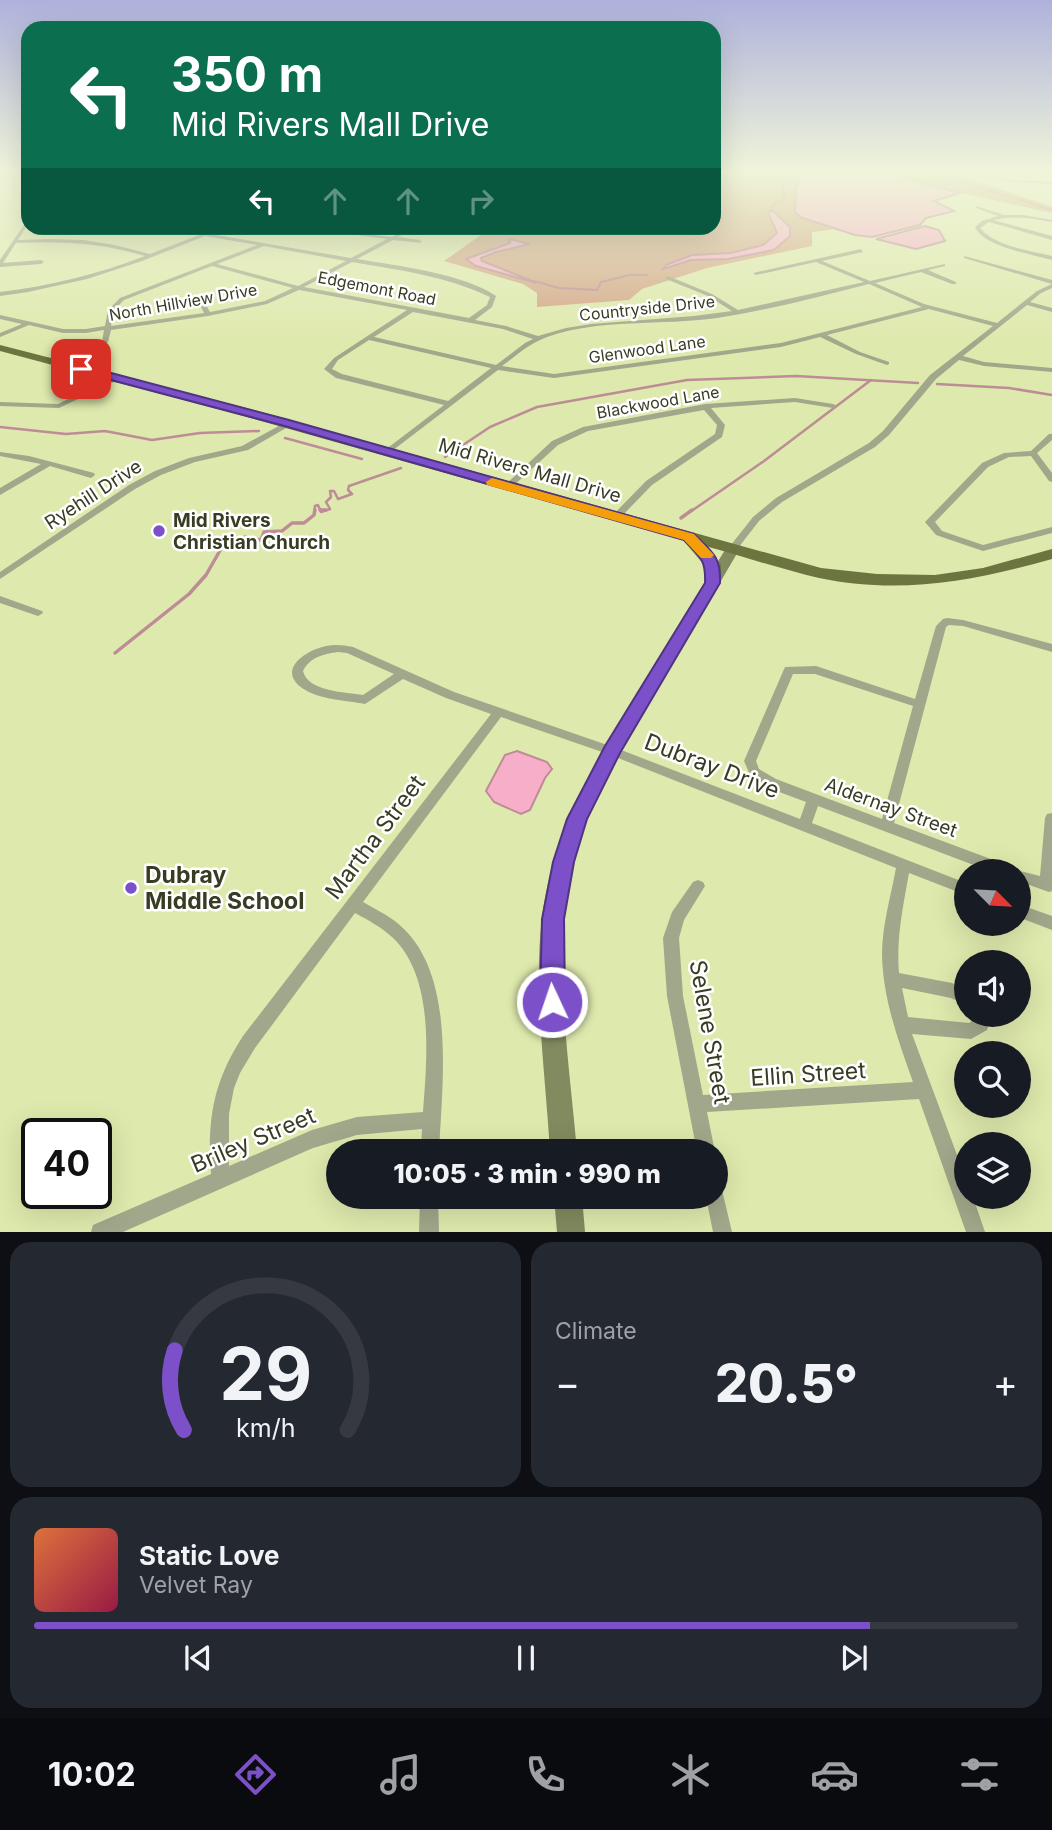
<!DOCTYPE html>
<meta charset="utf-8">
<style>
:root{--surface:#171b24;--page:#242831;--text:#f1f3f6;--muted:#9ea1a6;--line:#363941;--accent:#7b50c8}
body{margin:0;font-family:Inter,sans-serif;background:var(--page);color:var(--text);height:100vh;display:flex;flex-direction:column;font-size:26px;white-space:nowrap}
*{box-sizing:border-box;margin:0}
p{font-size:23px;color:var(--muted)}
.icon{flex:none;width:38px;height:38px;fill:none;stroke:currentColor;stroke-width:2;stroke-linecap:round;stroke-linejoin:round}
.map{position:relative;height:1232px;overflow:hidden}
.side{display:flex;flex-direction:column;gap:10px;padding:10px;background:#0d0f14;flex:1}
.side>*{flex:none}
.banner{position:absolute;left:21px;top:21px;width:700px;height:214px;border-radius:21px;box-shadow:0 7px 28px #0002;background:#0b6e4f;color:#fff;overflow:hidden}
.needle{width:46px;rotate:114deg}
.buttons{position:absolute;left:954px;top:859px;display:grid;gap:14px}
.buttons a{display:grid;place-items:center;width:77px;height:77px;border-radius:50%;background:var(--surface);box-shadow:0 7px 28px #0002;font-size:35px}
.speed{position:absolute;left:21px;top:1118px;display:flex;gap:14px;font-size:35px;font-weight:700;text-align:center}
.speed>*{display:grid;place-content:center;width:91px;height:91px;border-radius:50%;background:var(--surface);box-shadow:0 7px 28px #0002;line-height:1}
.speed .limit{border:4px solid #111;border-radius:10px;background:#fff;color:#111}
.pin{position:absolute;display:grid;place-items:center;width:60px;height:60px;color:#fff;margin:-30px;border-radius:14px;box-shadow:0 4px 10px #0006}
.me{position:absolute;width:77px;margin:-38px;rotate:357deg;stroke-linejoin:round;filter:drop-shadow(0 0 5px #0008)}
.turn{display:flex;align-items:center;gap:24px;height:147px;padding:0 35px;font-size:32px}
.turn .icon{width:91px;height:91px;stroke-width:2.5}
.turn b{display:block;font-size:49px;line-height:60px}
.lanes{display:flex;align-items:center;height:66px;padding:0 35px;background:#0003;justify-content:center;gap:35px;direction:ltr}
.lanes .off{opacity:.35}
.big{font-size:52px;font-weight:800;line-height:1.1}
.side .tile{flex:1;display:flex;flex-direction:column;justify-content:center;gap:10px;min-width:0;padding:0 24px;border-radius:21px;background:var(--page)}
.side .dial{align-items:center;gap:0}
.dial svg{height:182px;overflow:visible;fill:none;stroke:var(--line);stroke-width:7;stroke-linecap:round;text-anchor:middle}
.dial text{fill:var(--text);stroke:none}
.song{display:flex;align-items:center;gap:21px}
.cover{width:84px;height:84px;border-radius:10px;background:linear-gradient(135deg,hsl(20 70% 55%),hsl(340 70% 35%))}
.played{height:7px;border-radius:4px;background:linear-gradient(90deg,var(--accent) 85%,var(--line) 85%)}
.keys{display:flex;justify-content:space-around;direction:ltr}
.heat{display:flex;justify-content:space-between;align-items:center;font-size:38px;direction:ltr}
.side .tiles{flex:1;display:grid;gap:10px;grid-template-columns:1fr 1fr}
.tile:last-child{grid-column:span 2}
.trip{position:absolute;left:326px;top:1139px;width:402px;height:70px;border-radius:35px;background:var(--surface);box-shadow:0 7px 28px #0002;font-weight:800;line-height:70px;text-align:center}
.tabs{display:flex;height:112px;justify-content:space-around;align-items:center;background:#090b0e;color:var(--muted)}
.tabs .icon{width:49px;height:49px}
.tabs .current{color:var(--accent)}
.tabs b{font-size:32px;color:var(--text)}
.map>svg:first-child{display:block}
</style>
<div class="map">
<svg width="1052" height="1232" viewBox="0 0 1052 1232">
<rect width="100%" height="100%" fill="#dee9ad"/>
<g fill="#d3a788">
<polygon points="714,171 807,171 800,217 836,229 812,232 812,246 707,268 642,289 629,300 537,307 537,293 523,284 444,261 491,228 714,228"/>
<polygon points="864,171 947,171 1052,207 1052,213"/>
</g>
<g fill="#f7aec8" stroke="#bd8c96" stroke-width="2">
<polygon points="801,171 878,171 960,193 934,201 954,211 926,218 920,225 872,237 855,235 800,217 795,212 796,189"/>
<polygon points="772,210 790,227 790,236 774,250 728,259 691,260 663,269 666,265 692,255 731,253 763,245 777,233 768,212"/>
<polygon points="925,226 939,230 945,241 916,249 876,239"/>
<polygon points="509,239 530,244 496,252 481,258 482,261 537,283 476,266 466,259 510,243"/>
<polygon points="517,751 547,762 552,769 545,778 530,810 521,814 494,802 486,791 505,755"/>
</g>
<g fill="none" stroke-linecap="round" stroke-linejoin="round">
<g stroke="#bd8c96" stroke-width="2">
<polyline points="927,171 1052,210"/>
<polyline points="781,179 779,174 782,171"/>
<polyline points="772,212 773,205 785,198 782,180"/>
<polyline points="534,281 559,288 597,290 601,282 630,275 647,275"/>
</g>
<g stroke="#bd8c96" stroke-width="2.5">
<polyline points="937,384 1009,388 1052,395"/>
<polyline points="0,427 66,434 105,431 152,440 200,433 259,431"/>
<polyline points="285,438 362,459"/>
<polyline points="445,457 490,427 537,407 687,380 796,376 918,383"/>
<polyline points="314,512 315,506 318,505 321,512 330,509 326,502 331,497 330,491 334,491 338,499 352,494 348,490 349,486 401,468"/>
<polyline points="690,512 764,461 871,380"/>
</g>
<g stroke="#bd8c96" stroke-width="3.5">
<polyline points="320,510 326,510"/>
<polyline points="681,518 692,510"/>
<polyline points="115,653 189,594 206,575 222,547 245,537 261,540 264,532 282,531 292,523 304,523 314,515 315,510"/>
</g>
<g fill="#a1a78a" fill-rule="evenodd">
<polygon points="969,171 977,171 1011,180 1052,182 1052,184 1011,182"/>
<polygon points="1031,171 1052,174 1052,176 1033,172"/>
<path d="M976 206 1004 215H1023L1052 220V222C1032 218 1013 215 993 220L1052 236V240L989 222 980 228C996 247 1029 250 1052 256V260C1031 254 984 247 975 227L982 221 998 216 976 208Z"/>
<path d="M28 219V224L18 240 50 239 83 240 115 245 150 254 199 235 165 230 163 228 204 233 218 228H223L210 234 351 258 387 239 318 230 316 228 392 237 409 228H414L398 237 420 240 422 243 393 240 357 259C398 266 462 273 496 296L492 307 475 320 506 326 538 336 566 328 591 324 694 316 732 311 708 296 666 279V277L668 276 712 294 738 310 864 282 816 262 756 275 753 273 861 249 863 252 822 261 870 281 945 264V266L928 270 956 282V284H952L921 272 875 283 924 304 997 323 1037 291 1052 284V288L1041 293 1030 302 1052 308V312L1027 305 963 356 984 362 1052 368V372L984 366 959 360 936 379 889 435 875 447 782 502 759 521 735 552 732 553 727 550 753 517 776 498 869 443 883 431 930 375 993 326 929 309 827 335 860 352 889 362V364L887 365 856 354 820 337 781 347 554 378 498 370 388 454 384 452 385 450 444 405 336 378 324 369 334 358 407 310 299 290 267 304 208 316 111 330 108 342 105 344 102 342 104 330 86 333H63L29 325 0 337V333L22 324 0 319V315L63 329H86L105 326 108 310 120 298 257 245 205 236 142 261 87 279 28 292 0 296V292C50 286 98 274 145 256 102 243 60 241 16 243L3 263 41 260 44 262 41 264 0 267V260ZM264 246 346 261 298 286 217 264ZM352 262C399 270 446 276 490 297L487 305 469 318 304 287ZM212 266 293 288 265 301 210 312 203 300 201 299 198 301 204 313 111 326 114 310 124 300ZM869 284 922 307 781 343 554 374 502 366C517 355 530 343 547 337 600 318 662 326 717 318 768 310 819 297 869 284ZM413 312 503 329 533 339 525 343 496 365 374 337ZM369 340 491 368 448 401 342 374 332 369 338 360Z"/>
<polygon points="964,256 1052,280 1052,284 964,258"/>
<polygon points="115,376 122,378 59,408 0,406 0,402 58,404"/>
<polygon points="795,398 833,404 837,406 833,408 795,402 711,408 725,425 722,437 652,485 619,519 613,519 611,517 646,481 715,434 717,425 704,410 588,431 558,445 511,488 508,489 504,486 552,441 583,427 705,404"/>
<polygon points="286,422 289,422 293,424 248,450 195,462 161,475 135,489 0,579 0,572 129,485 155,471 189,458 242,446"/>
<polygon points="1049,434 1052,434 1052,440 1037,453 1052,473 1052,482 1049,481 1031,456 1009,457 988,467 935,522 942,531 983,545 1052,527 1052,533 983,551 936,535 925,522 927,520 982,463 1004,453 1031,451"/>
<polygon points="0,452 29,456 94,473 95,475 91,478 50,466 0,495 0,488 41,464 0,456"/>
<polygon points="0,596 42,611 43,613 38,616 0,603"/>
<path d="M947 618 963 620 1052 644V652L963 626 949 625 946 627 894 823 1015 868 1016 870 1040 876 1045 818 1047 814 1052 813V891L1049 892 1018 881V872H992L818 806 812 823 966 883V895L909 873C903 907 896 939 899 973L952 983 966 989V1005L951 998 902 988 908 1017 969 1023 975 1019 976 1015H992L987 1030 971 1039 912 1034 966 1179V1197H973L985 1232H966L919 1099 707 1112 715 1152H697L667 996 663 938 672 912 693 882 698 880 703 882 705 886 684 920 679 938 683 996 703 1095 913 1082C898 1040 883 999 882 955 882 925 891 896 896 868L608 754 501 717 363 902C377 910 392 917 404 929 456 980 442 1085 439 1152H421L422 1129 357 1135 313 1148 123 1232H91L93 1225 211 1174C207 1120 213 1082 243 1036L491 714 446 698 403 679 365 704C345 700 319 700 302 688 276 669 307 650 326 646 335 644 344 645 353 647L454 692 616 748 800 819 806 802 766 787 750 775 744 761 785 667 816 666 915 699 936 626 943 619ZM338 652 347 653 394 674 363 695C346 692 308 692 303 671 310 657 324 654 338 652ZM793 674H815L913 706 882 819 776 779 759 769 756 761ZM355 913C368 920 381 927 392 937 435 977 427 1058 423 1112L357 1117 312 1130 229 1166V1114L234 1088 240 1073 255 1048Z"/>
<polygon points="1018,904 1052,916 1052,930 1018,917"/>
<polygon points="716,1188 722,1190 732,1232 713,1232 706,1197 716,1197"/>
<polygon points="420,1197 438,1197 439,1232 419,1232"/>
</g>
<g fill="#828a5f" fill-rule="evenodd">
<path d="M732 546 739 550 604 781C592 807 580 834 574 862 551 956 569 1057 577 1152H550C546 1079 533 990 542 918 553 830 592 770 637 695 666 647 695 598 725 550Z"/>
<polygon points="554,1197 582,1197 585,1232 557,1232"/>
</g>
<path fill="#6c753f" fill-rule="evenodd" d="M0 345 250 409 821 568 877 574 935 575 983 568 1052 549V559C973 581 901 595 819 578 780 569 742 556 705 546L721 565V583L713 588 705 583V566L683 540 240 415 0 351Z"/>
</g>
<linearGradient id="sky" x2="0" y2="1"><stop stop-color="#aeb2db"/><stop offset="0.5" stop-color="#f0f5da"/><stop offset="1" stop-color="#f0f5da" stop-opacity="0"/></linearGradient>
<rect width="1052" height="344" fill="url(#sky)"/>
<path fill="#7b50c8" stroke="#503482" stroke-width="2" d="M81 365 289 420 694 534C712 552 721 556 720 583L620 753 587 819 574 862 564 919 565 1002 561 1010 552 1013 544 1010 540 1002 542 919 553 862 567 819 605 746 705 583C706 559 700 557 684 540L281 425 77 371 75 369Z"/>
<polygon fill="#f59e0b" points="492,478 694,534 714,555 711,558 701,558 684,540 487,485 486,482"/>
<g fill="#7b50c8" stroke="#fff" stroke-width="2.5">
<circle cx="159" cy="531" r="7"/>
<circle cx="131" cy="888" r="7"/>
</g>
<g text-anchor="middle" stroke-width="5" stroke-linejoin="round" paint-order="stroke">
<g font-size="16" fill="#373c23" stroke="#fff">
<text transform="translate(377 288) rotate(11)" y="6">Edgemont Road</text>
<text transform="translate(183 302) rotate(-10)" y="6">North Hillview Drive</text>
<text transform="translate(647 308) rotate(-6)" y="6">Countryside Drive</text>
<text transform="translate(647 349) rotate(-8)" y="6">Glenwood Lane</text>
<text transform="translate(658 402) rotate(-10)" y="6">Blackwood Lane</text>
</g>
<g font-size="19" fill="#373c23" stroke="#fff">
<text transform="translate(530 470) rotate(16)" y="7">Mid Rivers Mall Drive</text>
<text transform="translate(93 494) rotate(-33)" y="7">Ryehill Drive</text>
<text transform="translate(891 807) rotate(20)" y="7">Aldernay Street</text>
</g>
<g font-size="19" font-weight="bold" fill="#373c23" stroke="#fff" text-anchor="start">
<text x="173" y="527">Mid Rivers<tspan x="173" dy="22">Christian Church</tspan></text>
</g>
<g font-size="23" fill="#373c23" stroke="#fff">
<text transform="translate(712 766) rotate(21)" y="8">Dubray Drive</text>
<text transform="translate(375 837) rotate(-53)" y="8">Martha Street</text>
<text transform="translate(710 1032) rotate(80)" y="8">Selene Street</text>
<text transform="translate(808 1074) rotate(-4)" y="8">Ellin Street</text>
<text transform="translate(253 1140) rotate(-23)" y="8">Briley Street</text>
</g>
<g font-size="23" font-weight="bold" fill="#373c23" stroke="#fff" text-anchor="start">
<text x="145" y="883">Dubray<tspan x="145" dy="26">Middle School</tspan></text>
</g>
</g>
</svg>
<div class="buttons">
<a><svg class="needle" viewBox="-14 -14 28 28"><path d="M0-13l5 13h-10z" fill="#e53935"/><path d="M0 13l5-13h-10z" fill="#9ea1a6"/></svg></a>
<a><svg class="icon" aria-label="sound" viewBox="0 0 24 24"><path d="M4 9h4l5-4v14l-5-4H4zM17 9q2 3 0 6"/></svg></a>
<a><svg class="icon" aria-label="search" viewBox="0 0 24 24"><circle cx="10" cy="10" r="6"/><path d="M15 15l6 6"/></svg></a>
<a><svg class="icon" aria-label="layers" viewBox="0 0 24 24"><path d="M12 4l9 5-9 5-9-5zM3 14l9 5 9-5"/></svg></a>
</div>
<div class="speed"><div class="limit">40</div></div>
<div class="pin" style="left:81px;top:369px;background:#d93025"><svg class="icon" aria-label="arrive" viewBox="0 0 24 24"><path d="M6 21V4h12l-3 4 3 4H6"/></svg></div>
<svg class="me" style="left:552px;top:1002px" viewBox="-20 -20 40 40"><circle r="17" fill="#7b50c8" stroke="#fff" stroke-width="3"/><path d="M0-11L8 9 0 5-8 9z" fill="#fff"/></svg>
<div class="trip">10:05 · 3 min · 990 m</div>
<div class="banner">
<div class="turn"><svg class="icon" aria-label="left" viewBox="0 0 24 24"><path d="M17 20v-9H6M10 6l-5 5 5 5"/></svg><div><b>350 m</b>Mid Rivers Mall Drive</div></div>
<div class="lanes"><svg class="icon" aria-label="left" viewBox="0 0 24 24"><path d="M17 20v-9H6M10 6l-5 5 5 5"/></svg><svg class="icon off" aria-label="ahead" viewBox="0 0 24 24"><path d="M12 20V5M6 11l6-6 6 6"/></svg><svg class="icon off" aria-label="ahead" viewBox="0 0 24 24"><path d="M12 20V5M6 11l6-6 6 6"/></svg><svg class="icon off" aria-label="right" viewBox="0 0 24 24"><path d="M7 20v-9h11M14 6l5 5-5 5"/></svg></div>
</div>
</div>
<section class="side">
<div class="tiles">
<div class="tile dial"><svg viewBox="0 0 100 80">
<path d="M14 69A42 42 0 1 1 86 69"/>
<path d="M14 69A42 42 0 0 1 10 34" stroke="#7b50c8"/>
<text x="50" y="56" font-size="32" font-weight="700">29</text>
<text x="50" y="72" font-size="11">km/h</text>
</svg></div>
<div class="tile"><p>Climate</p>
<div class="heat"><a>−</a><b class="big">20.5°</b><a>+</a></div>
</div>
<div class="tile">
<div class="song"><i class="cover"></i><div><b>Static Love</b><p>Velvet Ray</p></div></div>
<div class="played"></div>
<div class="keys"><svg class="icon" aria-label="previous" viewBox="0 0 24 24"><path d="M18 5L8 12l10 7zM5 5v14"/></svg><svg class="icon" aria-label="pause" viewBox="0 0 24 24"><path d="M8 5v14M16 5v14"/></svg><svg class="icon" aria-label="next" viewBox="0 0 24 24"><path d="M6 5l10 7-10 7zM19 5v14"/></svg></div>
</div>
</div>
</section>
<nav class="tabs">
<b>10:02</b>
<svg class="icon current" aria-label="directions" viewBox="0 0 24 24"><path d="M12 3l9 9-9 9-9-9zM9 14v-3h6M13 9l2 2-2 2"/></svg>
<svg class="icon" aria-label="music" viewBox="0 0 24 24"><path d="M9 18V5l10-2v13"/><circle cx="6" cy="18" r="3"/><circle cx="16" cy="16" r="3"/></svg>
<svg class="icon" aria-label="phone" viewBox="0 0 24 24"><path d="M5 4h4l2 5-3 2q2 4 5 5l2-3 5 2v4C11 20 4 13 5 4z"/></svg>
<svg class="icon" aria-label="climate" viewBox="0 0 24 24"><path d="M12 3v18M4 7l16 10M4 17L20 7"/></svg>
<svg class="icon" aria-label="car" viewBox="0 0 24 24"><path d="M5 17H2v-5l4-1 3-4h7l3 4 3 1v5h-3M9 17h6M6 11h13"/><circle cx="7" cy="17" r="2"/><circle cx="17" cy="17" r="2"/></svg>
<svg class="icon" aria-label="filters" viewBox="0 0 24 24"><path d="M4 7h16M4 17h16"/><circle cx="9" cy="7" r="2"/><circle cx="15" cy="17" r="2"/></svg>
</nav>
